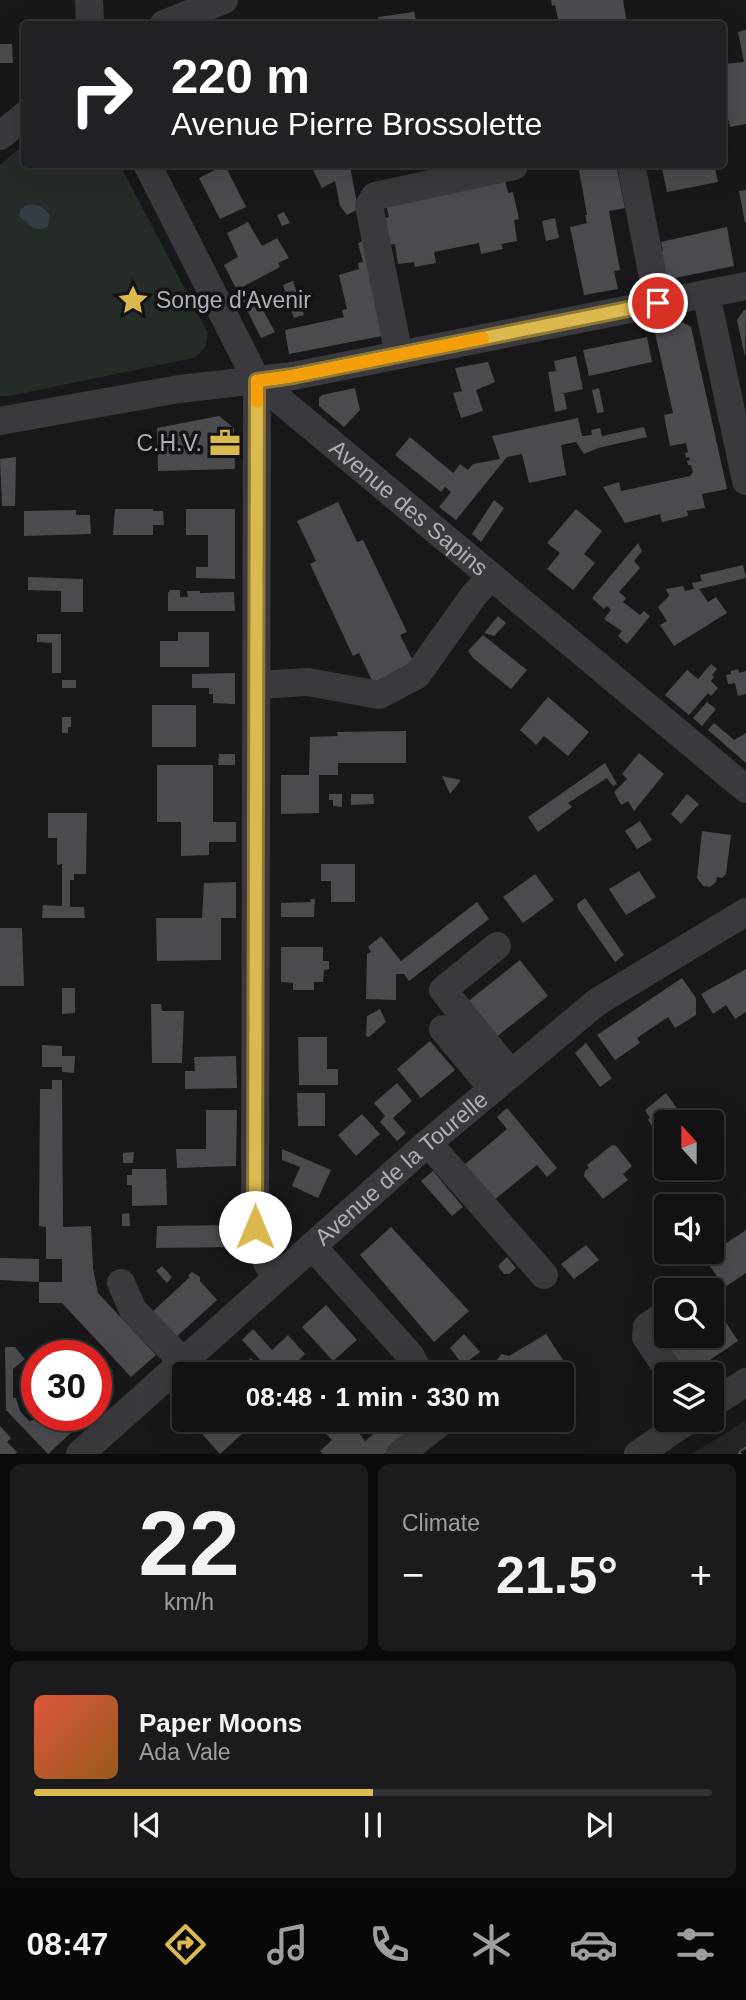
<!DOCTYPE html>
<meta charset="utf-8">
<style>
:root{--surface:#121214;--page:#1b1b1d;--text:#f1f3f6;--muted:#9c9ea0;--line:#313234;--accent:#dcb94e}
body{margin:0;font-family:Helvetica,sans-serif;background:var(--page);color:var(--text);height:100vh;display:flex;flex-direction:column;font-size:26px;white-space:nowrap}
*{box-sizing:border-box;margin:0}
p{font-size:23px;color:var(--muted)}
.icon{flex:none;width:38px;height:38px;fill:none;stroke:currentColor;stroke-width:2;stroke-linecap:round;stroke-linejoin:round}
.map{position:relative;height:1454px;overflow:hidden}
.side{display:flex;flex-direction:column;gap:10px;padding:10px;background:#0a0a0b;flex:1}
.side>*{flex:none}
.top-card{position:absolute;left:21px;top:21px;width:705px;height:147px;border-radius:7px;box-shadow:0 7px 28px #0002,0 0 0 2px var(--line);background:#202124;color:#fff;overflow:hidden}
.needle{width:46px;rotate:339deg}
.fabs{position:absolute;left:654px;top:1110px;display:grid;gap:14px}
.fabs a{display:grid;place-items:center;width:70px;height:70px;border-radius:7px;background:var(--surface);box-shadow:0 7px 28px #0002,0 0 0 2px var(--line);font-size:35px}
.speed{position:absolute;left:21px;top:1340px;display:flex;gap:14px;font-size:35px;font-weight:700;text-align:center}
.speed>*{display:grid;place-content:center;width:91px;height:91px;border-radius:50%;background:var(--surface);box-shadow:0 7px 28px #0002,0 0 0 2px var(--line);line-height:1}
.speed .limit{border:10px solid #d22;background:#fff;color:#111}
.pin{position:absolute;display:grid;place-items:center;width:60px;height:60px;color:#fff;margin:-30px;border:4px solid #fff;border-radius:50%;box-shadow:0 2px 7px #0007}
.me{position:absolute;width:77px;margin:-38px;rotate:0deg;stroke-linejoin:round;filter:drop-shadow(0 0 5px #0008)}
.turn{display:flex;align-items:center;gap:24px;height:147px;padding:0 35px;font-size:32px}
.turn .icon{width:91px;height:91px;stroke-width:2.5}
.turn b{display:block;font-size:49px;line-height:60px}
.big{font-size:52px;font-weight:600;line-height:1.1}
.side .tile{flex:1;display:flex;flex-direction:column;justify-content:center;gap:10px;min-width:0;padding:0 24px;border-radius:10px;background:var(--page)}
.side .dial{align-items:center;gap:0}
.dial b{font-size:91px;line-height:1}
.song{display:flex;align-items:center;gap:21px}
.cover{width:84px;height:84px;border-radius:10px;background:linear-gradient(135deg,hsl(10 70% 55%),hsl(30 70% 35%))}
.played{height:7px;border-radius:4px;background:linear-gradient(90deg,var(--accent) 50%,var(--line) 50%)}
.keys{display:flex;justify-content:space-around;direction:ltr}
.heat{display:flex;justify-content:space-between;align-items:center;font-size:38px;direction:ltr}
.side .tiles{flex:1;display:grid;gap:10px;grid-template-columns:1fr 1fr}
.tile:last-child{grid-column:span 2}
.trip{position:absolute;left:172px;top:1362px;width:402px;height:70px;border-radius:7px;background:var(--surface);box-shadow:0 7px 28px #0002,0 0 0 2px var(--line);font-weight:600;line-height:70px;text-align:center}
.menu{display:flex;height:112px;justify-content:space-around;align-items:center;background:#070708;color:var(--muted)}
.menu .icon{width:49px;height:49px}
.menu .selected{color:var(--accent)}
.menu b{font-size:32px;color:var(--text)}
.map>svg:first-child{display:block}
</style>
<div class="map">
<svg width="746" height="1454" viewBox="0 0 746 1454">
<rect width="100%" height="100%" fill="#18181a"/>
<polygon fill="#242427" points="746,1420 746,1454 692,1454"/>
<polygon fill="#252b26" points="24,145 24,164 120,165 208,333 205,348 194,358 9,396 0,396 0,165"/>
<path fill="#353c43" d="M27 205C37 203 45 208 50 216L48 226C35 235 28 223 19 216L20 210Z"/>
<g fill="#4a4b4f">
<polygon points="551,0 623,0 627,24 559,24 555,5 552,6"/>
<polygon points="414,12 417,24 380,24 378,17"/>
<polygon points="746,30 746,124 730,127 726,110 723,111 723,64 744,62 738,32"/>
<polygon points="0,44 12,44 13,63 0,63"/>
<polygon points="310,164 334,164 336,168 350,166 358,209 347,215 340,206 335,181 322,188"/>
<polygon points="578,164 616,164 625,208 609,211 620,270 614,271 618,289 584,295 570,227 587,223 585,215 587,215"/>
<polygon points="661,164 714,164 718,182 667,192"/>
<polygon points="225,165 246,207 220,219 199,178"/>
<polygon points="505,180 508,193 513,192 519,219 514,220 517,241 501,244 503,249 481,254 479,243 434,252 436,263 415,267 414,262 398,264 395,244 388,245 383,219 389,217 386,204"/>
<polygon points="746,190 746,223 745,223 739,191"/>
<polygon points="284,212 290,223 282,226 277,215"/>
<polygon points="555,218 559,238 546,241 542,221"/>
<polygon points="248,222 262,246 277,238 289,258 278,263 280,267 237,290 224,265 238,257 227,233"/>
<polygon points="727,227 734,266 665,280 659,252 663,251 661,242"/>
<polygon points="364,241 382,336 289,354 285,330 344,317 342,310 347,309 339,275 359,269 358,263 363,262 358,243"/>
<polygon points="293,281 304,315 294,318 283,285"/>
<polygon points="254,294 275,332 261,338 242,300"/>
<polygon points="744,310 746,310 745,357 737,320"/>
<polygon points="682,322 691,327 727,489 702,494 705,508 687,511 688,516 662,522 660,514 625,523 603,487 619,482 621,491 690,476 693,472 691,465 688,465 687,461 690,460 689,457 686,458 685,453 688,452 686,443 670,446 664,415 673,413 654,328"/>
<polygon points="647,337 652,362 589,376 583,350"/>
<polygon points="576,356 583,389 561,394 564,394 567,409 555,412 548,372 556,371 554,361"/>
<polygon points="488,362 495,382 476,390 483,411 461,418 453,393 462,391 455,368"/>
<polygon points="355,388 360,410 344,427 319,406 319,398 322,395"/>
<polygon points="599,388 604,412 597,413 592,390"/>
<polygon points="219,416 234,428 235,469 158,471 157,428"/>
<polygon points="578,418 582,436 592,435 591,430 600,428 602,436 644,427 647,437 598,448 584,454 576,442 561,445 566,475 529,483 522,454 507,457 456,520 439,507 451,492 445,487 441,492 395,455 410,437 453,473 460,464 468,470 473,464 500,459 492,436"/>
<polygon points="16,457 15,506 2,506 0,459"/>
<polygon points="494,500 504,508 481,542 472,534"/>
<polygon points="338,502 357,542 363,540 407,632 400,635 417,669 376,689 359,653 353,656 310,564 316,561 297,521"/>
<polygon points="115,509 153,509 153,511 163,511 164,525 153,525 153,535 113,535"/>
<polygon points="186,509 235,509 235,579 196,578 196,567 208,567 208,535 186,535"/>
<polygon points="576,509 602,531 584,554 595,563 573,590 547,569 560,553 547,543"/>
<polygon points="76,510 76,515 90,515 91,534 24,536 24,511"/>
<polygon points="638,543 642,551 634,561 640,568 619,592 626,598 623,602 640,615 644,611 650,616 627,644 618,636 622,631 604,619 611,610 607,606 604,609 592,598"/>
<polygon points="743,565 746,578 699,589 708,602 716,597 727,613 674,646 660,625 667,621 658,607 669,596 666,589 683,586 685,591 694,589 692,583 702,581 700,575"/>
<polygon points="28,577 83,579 83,612 61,612 61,591 28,590"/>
<polygon points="170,590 180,590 180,597 188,597 187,591 200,591 200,593 234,592 235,611 168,611 168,593"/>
<polygon points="498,616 506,623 494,636 484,633"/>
<polygon points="178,632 209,632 209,667 160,667 160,641 178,641"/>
<polygon points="37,634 61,634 61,673 52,673 52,643 37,642"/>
<polygon points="483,635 527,670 511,689 473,658 468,651"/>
<polygon points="711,664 717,669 712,675 714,677 711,681 718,688 711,696 708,693 689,715 665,695 687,670 698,679"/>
<polygon points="738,669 739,673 746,671 746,694 738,696 735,683 728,684 726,675 731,674 731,671"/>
<polygon points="235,673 235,704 213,703 213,694 209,694 209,688 192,688 192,674"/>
<rect x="62" y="680" width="14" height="8"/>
<polygon points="548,697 589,732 568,756 544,736 536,745 520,730"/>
<polygon points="707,702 716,709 702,726 693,718"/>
<rect x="152" y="705" width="44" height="42"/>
<polygon points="62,717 71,717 71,727 68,727 68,733 62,733"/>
<polygon points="714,723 734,740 746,733 746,763 708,730"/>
<polygon points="406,731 406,763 338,763 338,775 319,775 319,813 281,814 281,775 309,775 310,737 338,736 337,732"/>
<polygon points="639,753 664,774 634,811 628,801 621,805 614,792 627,779 622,774"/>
<polygon points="219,754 235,754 235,765 218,765"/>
<polygon points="605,763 617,784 613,786 607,778 568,803 572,807 538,832 528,817"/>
<polygon points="157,765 213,765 213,822 236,822 236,842 209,842 209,855 181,856 181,822 157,822"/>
<polygon points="442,776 461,780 450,794"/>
<polygon points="329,794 342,794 342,807 333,806 333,800 329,800"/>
<polygon points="351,794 373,794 374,804 351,805"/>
<polygon points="687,794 699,804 681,824 671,814"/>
<polygon points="48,813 87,813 86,874 74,874 74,880 70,880 70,907 84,907 85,918 42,918 43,905 62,906 62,864 57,865 57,838 48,838"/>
<polygon points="640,821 652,840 637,849 625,831"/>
<polygon points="702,831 731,835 726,874 722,878 717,877 716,882 710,887 703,886 697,878"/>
<polygon points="321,864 355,864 355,902 331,902 331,881 321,881"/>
<polygon points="639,871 656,897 626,915 609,889"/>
<polygon points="535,874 554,900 523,923 503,897"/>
<polygon points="236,882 236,918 221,918 221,960 157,961 156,918 202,918 204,883"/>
<polygon points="585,898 624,955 615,962 578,909 577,904"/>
<polygon points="310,899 315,899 314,917 281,917 281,903 311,902"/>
<polygon points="477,902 489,919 409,981 404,974 396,974 396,1000 366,999 367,954 371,952 368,947 381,936 401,961"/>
<polygon points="0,928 22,928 24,986 0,986"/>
<polygon points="281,947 323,947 323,961 329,961 329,969 324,970 323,982 314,982 314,990 293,990 293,983 281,982"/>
<polygon points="520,960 548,996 495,1038 466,1003"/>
<polygon points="746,969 746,1012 735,1019 726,1005 713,1014 701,994"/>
<polygon points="682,978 696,998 696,1015 675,1028 668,1017 637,1038 640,1043 615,1060 597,1035"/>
<polygon points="62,988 75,988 75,1013 62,1014"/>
<polygon points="151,1004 161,1004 162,1011 184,1011 182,1063 152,1063"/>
<polygon points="380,1009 386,1022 369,1037 366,1036 367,1016"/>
<polygon points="298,1037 327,1037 327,1069 338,1069 338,1085 299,1085"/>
<polygon points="430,1041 455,1070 421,1098 397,1069"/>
<polygon points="586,1043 612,1078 600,1087 575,1053"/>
<polygon points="42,1045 62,1046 62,1056 75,1056 74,1073 62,1072 62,1067 42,1067"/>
<polygon points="236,1056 237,1088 185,1089 185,1071 195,1071 194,1057"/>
<polygon points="52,1080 62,1080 63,1227 91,1226 93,1268 98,1293 156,1355 131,1377 62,1303 39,1303 39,1282 62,1282 62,1259 46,1259 46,1227 39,1226 40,1089 52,1089"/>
<polygon points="397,1083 412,1101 393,1118 406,1133 397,1141 380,1122 385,1116 374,1103"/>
<polygon points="297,1093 325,1093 325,1126 298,1126"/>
<polygon points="666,1093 681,1114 667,1122 667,1124 656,1132 648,1120 650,1118 645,1110"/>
<polygon points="507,1108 557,1168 547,1177 537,1165 493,1201 464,1165 507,1129 497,1117"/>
<polygon points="206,1110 237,1110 236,1166 177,1168 176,1149 206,1149"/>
<polygon points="362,1114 380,1134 356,1156 338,1135"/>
<polygon points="612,1145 616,1146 632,1166 623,1174 628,1180 603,1199 584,1176 585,1171 589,1168 587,1165"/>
<polygon points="282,1149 331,1170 318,1198 292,1186 300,1167 282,1160"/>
<polygon points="134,1152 133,1163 123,1163 123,1153"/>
<polygon points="132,1169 166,1169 167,1205 132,1206 132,1185 127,1185 127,1175 132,1175"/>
<polygon points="433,1171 463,1207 452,1216 421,1181"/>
<polygon points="667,1208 667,1233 656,1217"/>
<polygon points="129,1213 130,1226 122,1226 122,1214"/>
<polygon points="236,1225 236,1247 156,1248 157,1226"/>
<polygon points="391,1227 469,1311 434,1342 360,1255"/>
<polygon points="746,1230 746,1273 725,1287 704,1258"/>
<polygon points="586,1245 599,1260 574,1279 561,1264"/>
<polygon points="507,1257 516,1268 509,1274 504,1274 498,1266"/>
<polygon points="0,1258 39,1259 39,1282 0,1280"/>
<polygon points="162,1266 172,1277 167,1283 156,1271"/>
<polygon points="192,1272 200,1277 200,1281 217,1300 173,1340 150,1314 190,1277 188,1276"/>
<polygon points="712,1301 738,1341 689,1374 682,1374 659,1336 667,1334 712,1335"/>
<polygon points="326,1305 357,1340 333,1361 302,1327"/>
<polygon points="253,1329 272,1350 288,1335 305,1354 289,1369 284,1364 273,1374 242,1340"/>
<polygon points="464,1334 480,1352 463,1365 450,1348"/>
<polygon points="546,1334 563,1360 543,1374 484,1374 499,1364 497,1360 501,1354 509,1356"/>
<polygon points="5,1347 15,1347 25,1359 13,1369 13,1398 16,1398 20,1411 29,1421 34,1420 39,1416 89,1416 48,1454 6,1410"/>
<polygon points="92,1350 113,1371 96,1385 96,1356 85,1356"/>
<polygon points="251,1358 266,1374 228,1374 231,1370 236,1372"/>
<polygon points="189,1419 230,1419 243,1433 220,1454"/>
<polygon points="325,1419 348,1419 365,1441 393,1419 424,1419 426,1422 384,1454 323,1454 320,1451 332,1440 318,1425"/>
<polygon points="0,1426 11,1438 7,1442 17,1452 15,1454 0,1454"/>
</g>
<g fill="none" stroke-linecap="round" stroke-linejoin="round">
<g stroke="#3a3a3e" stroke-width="28">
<polyline points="89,0 90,24"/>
<polyline points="164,24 224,0"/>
<polyline points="0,136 24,116"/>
<path id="s1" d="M147 164 257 381 746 789"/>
<polyline points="631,164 658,303"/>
<polyline points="706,294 746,481"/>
<polyline points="399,355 369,206 375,196 514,166"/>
<polyline points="257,381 255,1227 266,1261 277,1277"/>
<polyline points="0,421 179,389 293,376 746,286"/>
<polyline points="257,685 308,682 379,695 417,675 474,595 490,577"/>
<polyline points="497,946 443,990 511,1074"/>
<polyline points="443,1029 493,1089"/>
<polyline points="428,1143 544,1275"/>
<polyline points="312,1246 410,1355 420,1374"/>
<polyline points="121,1283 133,1310 184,1363"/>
<polyline points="667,1313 647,1327 646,1337 671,1374"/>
<polyline points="712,1404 746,1382"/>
<path id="s2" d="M80 1454 422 1148 597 1002 746 912"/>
<polyline points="400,1454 445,1419"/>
<polyline points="638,1454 690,1419"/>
</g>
<g stroke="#535459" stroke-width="8">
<polyline id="rail" points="742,1454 746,1451"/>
</g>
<use href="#rail" stroke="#131315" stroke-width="5" stroke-dasharray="16" stroke-linecap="butt"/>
</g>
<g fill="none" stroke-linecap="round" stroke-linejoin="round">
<g stroke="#8f7833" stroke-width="18">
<polyline id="route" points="255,1227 257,381 293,376 658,303"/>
</g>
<use href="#route" stroke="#dcb94e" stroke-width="12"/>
<polyline stroke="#f59e0b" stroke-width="12" points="257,402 257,381 293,376 483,338"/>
</g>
<defs>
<g id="sight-bare" transform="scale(2.415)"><path d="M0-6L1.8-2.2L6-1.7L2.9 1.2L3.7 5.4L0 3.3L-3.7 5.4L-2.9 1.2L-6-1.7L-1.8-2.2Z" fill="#dcb94e" stroke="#131315" stroke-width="2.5" paint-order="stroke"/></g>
<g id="office-bare" transform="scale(2.415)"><path d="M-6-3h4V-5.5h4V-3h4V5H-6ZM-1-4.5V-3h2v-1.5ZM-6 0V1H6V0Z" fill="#dcb94e" stroke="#131315" stroke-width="2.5" paint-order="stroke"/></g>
</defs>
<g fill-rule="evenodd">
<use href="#sight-bare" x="133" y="300"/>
<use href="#office-bare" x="225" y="443"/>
</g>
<g text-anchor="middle" stroke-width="7" stroke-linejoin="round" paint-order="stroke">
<g font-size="23" fill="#acafb8" stroke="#131315" text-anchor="start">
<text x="156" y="308">Songe d'Avenir</text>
<text x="202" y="451" text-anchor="end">C.H.V.</text>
</g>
<g font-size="23" fill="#acafb8" stroke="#131315">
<text dy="8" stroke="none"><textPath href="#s1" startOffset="441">Avenue des Sapins</textPath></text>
<text dy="8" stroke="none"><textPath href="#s2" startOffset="430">Avenue de la Tourelle</textPath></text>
</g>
</g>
</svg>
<div class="fabs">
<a><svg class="needle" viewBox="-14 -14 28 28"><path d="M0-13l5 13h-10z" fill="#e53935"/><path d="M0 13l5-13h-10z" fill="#9c9ea0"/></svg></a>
<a><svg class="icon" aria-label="sound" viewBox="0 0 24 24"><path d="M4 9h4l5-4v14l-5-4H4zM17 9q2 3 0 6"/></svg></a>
<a><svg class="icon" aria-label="search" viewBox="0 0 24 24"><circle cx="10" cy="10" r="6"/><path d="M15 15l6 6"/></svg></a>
<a><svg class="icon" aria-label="layers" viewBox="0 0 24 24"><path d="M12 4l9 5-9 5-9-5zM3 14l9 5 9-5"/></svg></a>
</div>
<div class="speed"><div class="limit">30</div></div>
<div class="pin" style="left:658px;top:303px;background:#d93025"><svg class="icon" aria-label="arrive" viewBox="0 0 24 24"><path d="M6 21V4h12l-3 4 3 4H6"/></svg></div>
<svg class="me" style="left:255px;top:1227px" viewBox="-20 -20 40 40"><circle r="19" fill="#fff"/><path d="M0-13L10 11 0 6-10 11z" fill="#dcb94e"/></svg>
<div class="trip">08:48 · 1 min · 330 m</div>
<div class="top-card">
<div class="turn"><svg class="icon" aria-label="right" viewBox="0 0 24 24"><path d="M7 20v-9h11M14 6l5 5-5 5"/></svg><div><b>220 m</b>Avenue Pierre Brossolette</div></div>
</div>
</div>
<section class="side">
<div class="tiles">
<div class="tile dial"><b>22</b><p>km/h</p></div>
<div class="tile"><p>Climate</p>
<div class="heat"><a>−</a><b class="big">21.5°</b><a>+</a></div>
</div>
<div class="tile">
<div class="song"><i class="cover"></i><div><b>Paper Moons</b><p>Ada Vale</p></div></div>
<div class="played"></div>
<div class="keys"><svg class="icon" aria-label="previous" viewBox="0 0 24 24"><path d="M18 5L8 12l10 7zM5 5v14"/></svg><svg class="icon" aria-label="pause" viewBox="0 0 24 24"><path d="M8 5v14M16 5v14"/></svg><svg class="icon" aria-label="next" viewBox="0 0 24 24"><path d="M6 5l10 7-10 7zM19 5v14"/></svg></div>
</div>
</div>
</section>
<nav class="menu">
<b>08:47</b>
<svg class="icon selected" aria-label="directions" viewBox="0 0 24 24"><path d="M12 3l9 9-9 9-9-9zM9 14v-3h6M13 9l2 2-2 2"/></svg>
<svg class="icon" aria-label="music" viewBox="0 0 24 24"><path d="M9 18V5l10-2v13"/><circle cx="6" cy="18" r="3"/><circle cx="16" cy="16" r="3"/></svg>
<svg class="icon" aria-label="phone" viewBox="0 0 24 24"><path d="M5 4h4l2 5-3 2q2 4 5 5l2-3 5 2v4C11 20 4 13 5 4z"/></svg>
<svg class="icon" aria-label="climate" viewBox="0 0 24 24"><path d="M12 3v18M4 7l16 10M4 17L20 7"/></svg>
<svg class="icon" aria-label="car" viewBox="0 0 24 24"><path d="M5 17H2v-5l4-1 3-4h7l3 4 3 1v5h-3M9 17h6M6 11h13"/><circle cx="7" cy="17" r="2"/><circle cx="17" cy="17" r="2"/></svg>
<svg class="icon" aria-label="filters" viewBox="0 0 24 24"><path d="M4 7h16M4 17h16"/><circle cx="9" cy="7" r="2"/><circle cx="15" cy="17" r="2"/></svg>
</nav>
